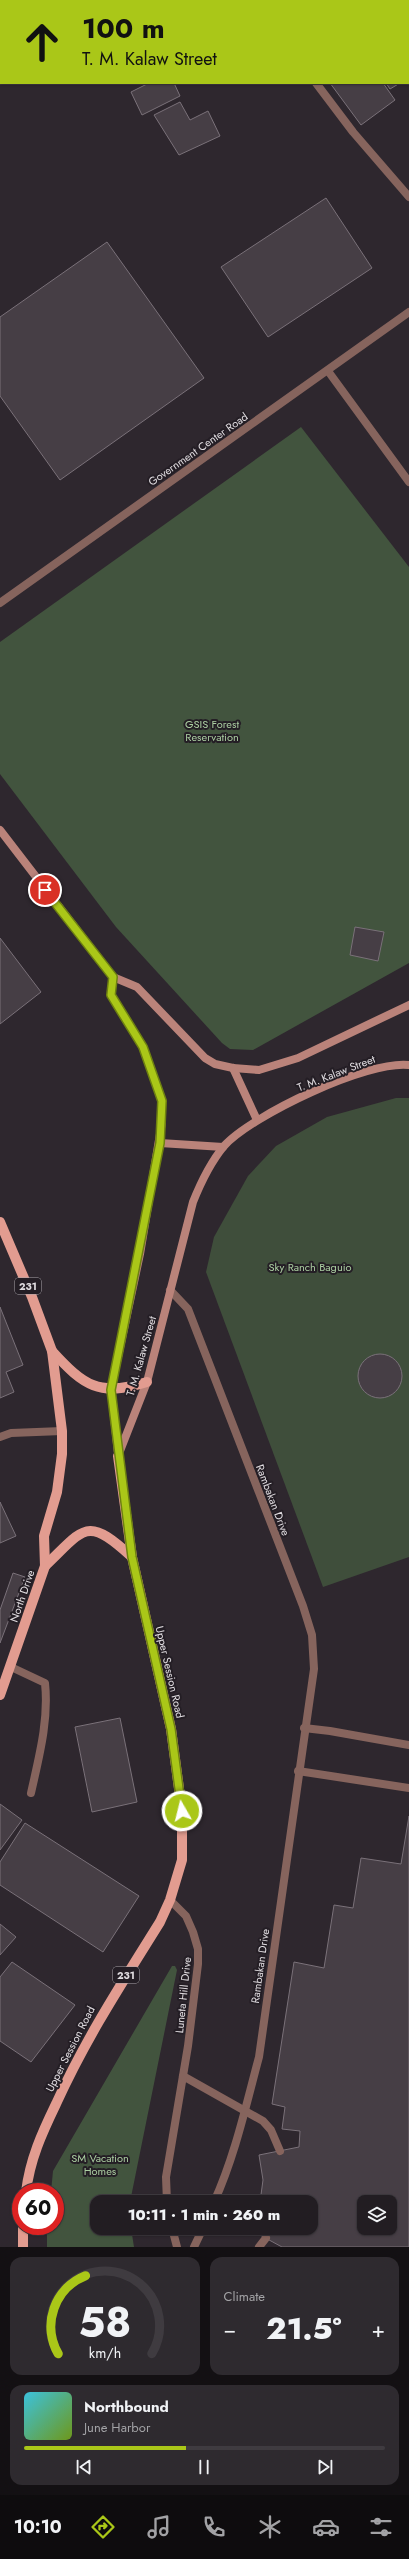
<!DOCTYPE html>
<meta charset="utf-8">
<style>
:root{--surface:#221d22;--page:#2e2a2f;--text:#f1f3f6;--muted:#a2a2a5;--line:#3f3b40;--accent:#aac718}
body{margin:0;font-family:Jost,sans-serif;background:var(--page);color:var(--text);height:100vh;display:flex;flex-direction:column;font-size:15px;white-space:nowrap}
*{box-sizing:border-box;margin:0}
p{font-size:13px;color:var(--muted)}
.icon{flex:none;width:22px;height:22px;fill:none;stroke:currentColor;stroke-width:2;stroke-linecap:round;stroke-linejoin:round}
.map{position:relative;height:2247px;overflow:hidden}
.sheet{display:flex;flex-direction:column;gap:10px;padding:10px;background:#131013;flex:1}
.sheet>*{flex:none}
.guide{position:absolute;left:0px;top:0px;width:409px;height:84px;box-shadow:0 1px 3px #0004,0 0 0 1px var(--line);background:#aac718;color:#111;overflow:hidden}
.fabs{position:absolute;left:357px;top:2195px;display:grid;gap:8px}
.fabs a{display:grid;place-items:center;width:40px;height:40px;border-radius:8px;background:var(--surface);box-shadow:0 1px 3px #0004,0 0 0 1px var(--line);font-size:20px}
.speed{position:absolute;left:12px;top:2183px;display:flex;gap:8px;font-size:20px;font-weight:700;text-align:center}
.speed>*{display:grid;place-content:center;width:52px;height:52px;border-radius:50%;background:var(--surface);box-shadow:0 1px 3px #0004,0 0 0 1px var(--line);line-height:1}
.speed .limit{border:6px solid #d22;background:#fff;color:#111}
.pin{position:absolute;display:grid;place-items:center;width:34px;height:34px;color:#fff;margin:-17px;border:2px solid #fff;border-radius:50%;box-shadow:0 1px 4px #0007}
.me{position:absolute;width:44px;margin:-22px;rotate:352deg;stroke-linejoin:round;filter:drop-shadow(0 0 3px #0008)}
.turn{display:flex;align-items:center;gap:14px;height:84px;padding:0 16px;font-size:18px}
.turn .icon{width:52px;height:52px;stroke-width:2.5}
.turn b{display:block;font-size:28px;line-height:34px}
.big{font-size:30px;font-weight:800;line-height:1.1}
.sheet .tile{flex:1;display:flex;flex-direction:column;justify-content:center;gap:6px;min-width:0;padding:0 14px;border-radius:12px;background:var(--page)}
.sheet .dial{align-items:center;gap:0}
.dial svg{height:104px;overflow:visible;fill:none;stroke:var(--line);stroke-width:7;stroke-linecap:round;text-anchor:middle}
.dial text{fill:var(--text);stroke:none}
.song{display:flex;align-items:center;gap:12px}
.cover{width:48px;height:48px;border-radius:6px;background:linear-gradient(135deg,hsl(190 70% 55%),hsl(80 70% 35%))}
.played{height:4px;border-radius:2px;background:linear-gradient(90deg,var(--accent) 45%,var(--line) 45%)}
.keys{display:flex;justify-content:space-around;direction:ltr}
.heat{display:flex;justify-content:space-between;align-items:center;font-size:22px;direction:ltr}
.sheet .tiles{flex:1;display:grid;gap:10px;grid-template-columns:1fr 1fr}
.tile:last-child{grid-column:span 2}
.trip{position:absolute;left:90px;top:2195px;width:228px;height:40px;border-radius:12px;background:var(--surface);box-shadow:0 1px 3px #0004,0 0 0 1px var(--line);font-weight:800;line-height:40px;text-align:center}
.menu{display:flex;height:64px;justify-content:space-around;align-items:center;background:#0e0c0e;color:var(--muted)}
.menu .icon{width:28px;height:28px}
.menu .on{color:var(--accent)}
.menu b{font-size:18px;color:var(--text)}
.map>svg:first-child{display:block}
</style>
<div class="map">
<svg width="409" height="2247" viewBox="0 0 409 2247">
<rect width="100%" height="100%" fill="#2e272e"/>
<polygon fill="#3f4e3b" points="396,1098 409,1098 409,1557 323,1587 206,1272 214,1237 248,1176 276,1146 327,1117"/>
<g fill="#42543e">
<polygon points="301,427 409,567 409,963 253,1050 230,1049 222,1043 116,927 0,774 0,642"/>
<polygon points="172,1966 175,1966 177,1970 130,2202 97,2202 97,2228 131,2228 134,2247 47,2247 47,2226 55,2226 55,2192 51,2192 53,2171"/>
</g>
<g fill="#463e45" stroke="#7a7179" fill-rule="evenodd">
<polygon points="99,0 143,0 146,1 98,1"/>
<polygon points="149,83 174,83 180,96 142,115 131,92"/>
<polygon points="330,83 383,83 395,100 361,125"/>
<polygon points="386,83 400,83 390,89"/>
<polygon points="180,102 190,120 208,111 220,136 179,155 154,115"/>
<polygon points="326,198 372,268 268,337 221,267"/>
<polygon points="107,242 204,378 60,480 0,396 0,317"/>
<polygon points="355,927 384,932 378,961 350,955"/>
<polygon points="0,938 41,992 0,1024"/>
<polygon points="0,1307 23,1365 6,1372 14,1392 0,1398"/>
<circle cx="380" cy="1376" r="22"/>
<polygon points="0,1502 16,1536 0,1543"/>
<polygon points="13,1573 25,1577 0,1643 0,1610"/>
<polygon points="120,1718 137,1802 92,1812 75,1727"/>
<polygon points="0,1804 22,1820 0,1850"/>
<path d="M409 1816V2247H282L247 2228H311V2202H260L263 2180 259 2155 299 2147 300 2131 282 2129 285 2107 272 2104 294 1962 324 1968 334 1905 353 1908 361 1858 401 1864ZM364 2202H390V2228H364Z"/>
<polygon points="25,1823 139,1896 103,1952 0,1885 0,1862"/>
<polygon points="0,1924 16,1937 0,1955"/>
<polygon points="12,1962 75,2005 31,2062 0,2041 0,1977"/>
</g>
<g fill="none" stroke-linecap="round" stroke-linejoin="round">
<g stroke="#86645d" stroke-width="8">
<polyline points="328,371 409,482"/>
<path d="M170 1290 188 1309 303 1606 312 1635 314 1669 259 2057C246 2105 235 2156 214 2202"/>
<path d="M11 1667 45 1683C49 1720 39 1757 31 1793"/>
<polyline points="304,1728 330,1731 409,1745"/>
<polyline points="298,1771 409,1788"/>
<polyline points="183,2076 263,2121 271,2130 280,2151"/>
<polyline points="167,2202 166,2177 188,2046 198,1964 198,1949 193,1932 186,1916 170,1900"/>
<polyline points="172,2228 177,2247"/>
<polyline points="194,2247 203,2228"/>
<polyline points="259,2247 266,2238"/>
</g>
<g stroke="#86645d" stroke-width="8">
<polyline points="250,0 251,1"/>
<polyline points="316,83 353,132 409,197"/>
<polyline points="0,603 409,312"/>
<polyline points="0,1437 11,1433 62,1431"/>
</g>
<g stroke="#ba837a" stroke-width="8">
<polyline points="0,830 113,977 137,987 205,1058 215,1064 233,1068 259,1070 298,1058 409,1005"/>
<polyline points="113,977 111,995 143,1047 162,1101 162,1122 140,1254 111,1390 118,1453"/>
<polyline points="233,1068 257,1120"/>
<polyline points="160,1143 223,1147"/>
<path d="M118 1456 147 1382 193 1202C201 1182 210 1163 224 1146 252 1115 368 1060 409 1065"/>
</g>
<g stroke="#e29c90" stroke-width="10">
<polyline points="0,1222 32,1297 52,1351 62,1431 62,1454 57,1492 44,1536 45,1566 0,1695"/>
<path d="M52 1351C84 1386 99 1397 147 1382"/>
<path d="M45 1566C85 1528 86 1515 132 1557"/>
<path d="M26 2192C30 2159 42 2133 56 2104 86 2038 122 1983 160 1922L170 1900 182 1860V1811L171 1729 132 1557 118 1456"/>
<polyline points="23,2247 23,2226"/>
</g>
</g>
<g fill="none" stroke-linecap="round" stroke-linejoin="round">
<g stroke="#6e8110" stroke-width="10">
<polyline id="route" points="45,890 113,977 111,995 143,1047 162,1101 160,1143 111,1390 132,1557 171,1729 182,1811"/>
</g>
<use href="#route" stroke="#aac718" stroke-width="7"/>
</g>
<g text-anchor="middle" stroke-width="4" stroke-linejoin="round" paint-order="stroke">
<g fill="#241e25" stroke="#a8a4a9" stroke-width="1">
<rect x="15" y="1278" width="26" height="16" rx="3"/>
<rect x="113" y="1967" width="26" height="16" rx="3"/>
</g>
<g font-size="10" font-weight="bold" fill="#e1dde1">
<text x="28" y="1290">231</text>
<text x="126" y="1979">231</text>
</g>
<g font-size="11" fill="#e1dde1" stroke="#241e25">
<text transform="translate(198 449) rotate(-35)" y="4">Government Center Road</text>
<text transform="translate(336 1073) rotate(-21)" y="4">T. M. Kalaw Street</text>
<text transform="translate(141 1356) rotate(-74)" y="4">T. M. Kalaw Street</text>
<text transform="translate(273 1500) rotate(69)" y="4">Rambakan Drive</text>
<text transform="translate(22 1596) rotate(-71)" y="4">North Drive</text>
<text transform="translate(170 1672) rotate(77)" y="4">Upper Session Road</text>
<text transform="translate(260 1966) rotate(-82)" y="4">Rambakan Drive</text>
<text transform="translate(183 1995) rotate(-84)" y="4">Luneta Hill Drive</text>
<text transform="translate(70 2049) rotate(-63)" y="4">Upper Session Road</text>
</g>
<g font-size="11" fill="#abcea1" stroke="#241e25">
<text x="212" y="728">GSIS Forest<tspan x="212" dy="13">Reservation</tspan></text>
<text x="310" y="1271">Sky Ranch Baguio</text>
<text x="100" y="2162">SM Vacation<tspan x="100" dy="13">Homes</tspan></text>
</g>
</g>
</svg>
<div class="fabs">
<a><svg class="icon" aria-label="layers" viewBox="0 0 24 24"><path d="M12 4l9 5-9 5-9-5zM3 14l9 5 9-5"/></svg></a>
</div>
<div class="speed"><div class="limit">60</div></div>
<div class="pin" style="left:45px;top:890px;background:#d93025"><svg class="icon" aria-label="arrive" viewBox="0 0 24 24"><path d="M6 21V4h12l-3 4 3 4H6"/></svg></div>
<svg class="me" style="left:182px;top:1811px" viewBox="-20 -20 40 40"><circle r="17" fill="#aac718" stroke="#fff" stroke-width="3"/><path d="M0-11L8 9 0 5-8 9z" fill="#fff"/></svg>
<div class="trip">10:11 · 1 min · 260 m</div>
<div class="guide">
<div class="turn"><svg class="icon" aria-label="ahead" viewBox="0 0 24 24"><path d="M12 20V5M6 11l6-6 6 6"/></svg><div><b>100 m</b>T. M. Kalaw Street</div></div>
</div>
</div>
<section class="sheet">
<div class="tiles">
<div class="tile dial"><svg viewBox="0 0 100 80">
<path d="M14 69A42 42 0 1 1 86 69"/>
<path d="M14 69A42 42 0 0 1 35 9" stroke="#aac718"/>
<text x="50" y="56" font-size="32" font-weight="700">58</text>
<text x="50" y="72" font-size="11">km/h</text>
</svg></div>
<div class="tile"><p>Climate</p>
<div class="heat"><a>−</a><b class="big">21.5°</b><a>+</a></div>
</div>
<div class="tile">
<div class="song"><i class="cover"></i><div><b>Northbound</b><p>June Harbor</p></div></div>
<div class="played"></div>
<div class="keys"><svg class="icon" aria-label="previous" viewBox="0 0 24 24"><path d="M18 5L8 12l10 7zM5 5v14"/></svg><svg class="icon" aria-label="pause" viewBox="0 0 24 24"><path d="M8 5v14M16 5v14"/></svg><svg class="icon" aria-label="next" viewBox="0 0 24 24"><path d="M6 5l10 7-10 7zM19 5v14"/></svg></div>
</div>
</div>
</section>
<nav class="menu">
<b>10:10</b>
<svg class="icon on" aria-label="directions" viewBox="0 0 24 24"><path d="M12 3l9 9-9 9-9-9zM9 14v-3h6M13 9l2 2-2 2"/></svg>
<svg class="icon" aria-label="music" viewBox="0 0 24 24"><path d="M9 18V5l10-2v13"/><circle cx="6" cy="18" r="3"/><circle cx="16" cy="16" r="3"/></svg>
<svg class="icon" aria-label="phone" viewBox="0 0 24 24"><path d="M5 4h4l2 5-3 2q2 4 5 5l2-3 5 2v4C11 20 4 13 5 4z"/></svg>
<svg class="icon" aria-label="climate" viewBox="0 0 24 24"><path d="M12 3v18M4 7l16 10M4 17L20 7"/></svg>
<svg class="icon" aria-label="car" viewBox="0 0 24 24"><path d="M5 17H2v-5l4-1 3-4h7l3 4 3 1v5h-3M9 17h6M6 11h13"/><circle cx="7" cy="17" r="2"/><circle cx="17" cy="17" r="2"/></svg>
<svg class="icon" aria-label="filters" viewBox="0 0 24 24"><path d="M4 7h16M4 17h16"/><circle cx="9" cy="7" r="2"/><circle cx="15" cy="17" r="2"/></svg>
</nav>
